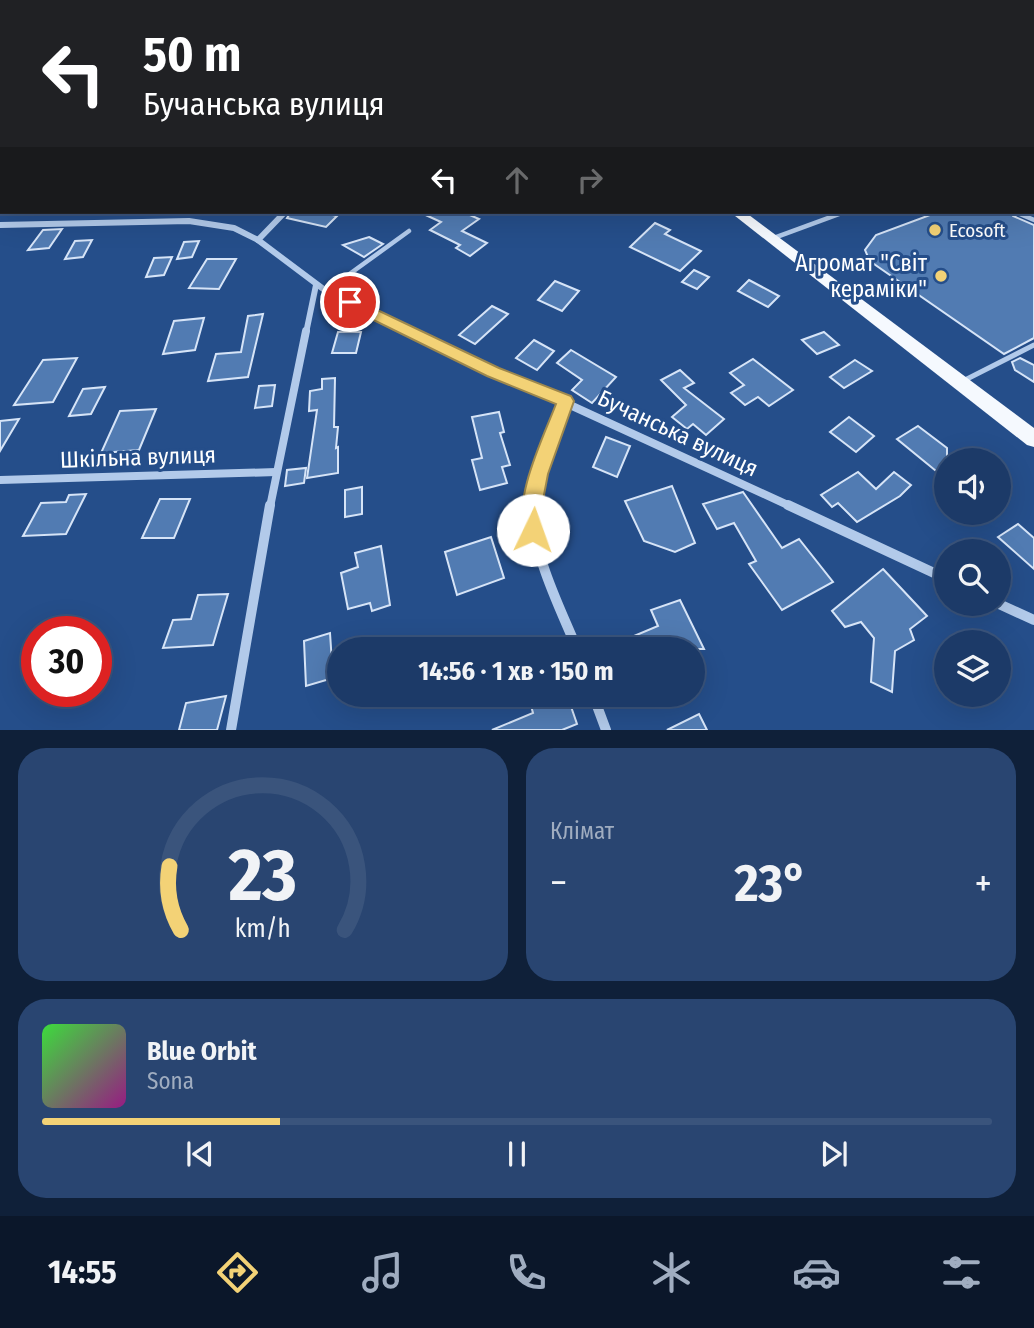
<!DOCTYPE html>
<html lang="uk">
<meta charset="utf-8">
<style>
:root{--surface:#1c3a68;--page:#294571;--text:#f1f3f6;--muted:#a0adc0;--line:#3a547c;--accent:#f3d276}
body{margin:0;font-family:"Fira Sans Condensed",sans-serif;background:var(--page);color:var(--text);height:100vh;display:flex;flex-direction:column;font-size:26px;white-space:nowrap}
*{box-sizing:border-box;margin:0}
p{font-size:23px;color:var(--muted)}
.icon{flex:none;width:38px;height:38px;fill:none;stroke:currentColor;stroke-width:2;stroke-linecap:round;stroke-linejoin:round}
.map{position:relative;height:730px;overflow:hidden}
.panel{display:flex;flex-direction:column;gap:18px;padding:18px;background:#0f2039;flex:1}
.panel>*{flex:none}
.hud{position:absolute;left:0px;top:0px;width:1034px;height:214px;box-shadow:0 7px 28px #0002,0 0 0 2px var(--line);background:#202124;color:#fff;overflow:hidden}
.controls{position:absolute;left:934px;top:448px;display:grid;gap:14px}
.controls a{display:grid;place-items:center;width:77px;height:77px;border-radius:50%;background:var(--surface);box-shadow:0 7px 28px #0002,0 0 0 2px var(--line);font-size:35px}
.speed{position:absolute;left:21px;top:616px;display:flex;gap:14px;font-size:35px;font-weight:700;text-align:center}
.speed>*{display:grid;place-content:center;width:91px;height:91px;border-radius:50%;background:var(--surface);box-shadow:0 7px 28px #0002,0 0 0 2px var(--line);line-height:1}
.speed .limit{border:10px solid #d22;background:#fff;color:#111}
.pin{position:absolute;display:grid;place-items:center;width:60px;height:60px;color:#fff;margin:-30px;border:4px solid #fff;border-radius:50%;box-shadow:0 2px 7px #0007}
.me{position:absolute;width:77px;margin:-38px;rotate:3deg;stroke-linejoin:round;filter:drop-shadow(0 0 5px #0008)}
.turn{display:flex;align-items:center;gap:24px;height:147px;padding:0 28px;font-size:32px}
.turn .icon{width:91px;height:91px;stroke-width:2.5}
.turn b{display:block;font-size:49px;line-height:60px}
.lanes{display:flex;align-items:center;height:66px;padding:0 28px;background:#0003;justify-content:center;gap:35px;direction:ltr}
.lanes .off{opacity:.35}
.big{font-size:52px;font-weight:700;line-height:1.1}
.panel .widget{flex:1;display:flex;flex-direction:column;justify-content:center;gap:10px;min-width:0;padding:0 24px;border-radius:28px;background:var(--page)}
.panel .dial{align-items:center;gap:0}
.dial svg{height:182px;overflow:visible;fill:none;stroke:var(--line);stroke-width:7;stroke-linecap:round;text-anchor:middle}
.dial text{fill:var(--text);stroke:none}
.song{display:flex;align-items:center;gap:21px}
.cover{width:84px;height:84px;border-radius:10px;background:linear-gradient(135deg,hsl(120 70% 55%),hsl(310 70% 35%))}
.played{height:7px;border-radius:4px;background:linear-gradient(90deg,var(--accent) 25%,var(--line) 25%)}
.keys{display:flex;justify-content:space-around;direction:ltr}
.heat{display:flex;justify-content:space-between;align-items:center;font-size:38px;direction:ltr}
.panel .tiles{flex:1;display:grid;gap:18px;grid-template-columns:1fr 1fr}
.widget:last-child{grid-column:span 2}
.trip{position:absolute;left:327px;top:637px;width:378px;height:70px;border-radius:35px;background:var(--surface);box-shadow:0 7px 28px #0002,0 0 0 2px var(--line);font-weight:700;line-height:70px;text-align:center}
.tab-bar{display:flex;height:112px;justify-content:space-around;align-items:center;background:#0b172a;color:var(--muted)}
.tab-bar .icon{width:49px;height:49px}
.tab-bar .active{color:var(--accent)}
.tab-bar b{font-size:32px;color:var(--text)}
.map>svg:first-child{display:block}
</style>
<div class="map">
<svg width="1034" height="730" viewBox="0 0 1034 730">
<rect width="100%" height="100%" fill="#254e8a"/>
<g fill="#517bb2" stroke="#d6e4f7" stroke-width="2">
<polygon points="291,212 318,212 337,216 326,227 287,218"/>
<polygon points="419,212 463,212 479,219 462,231 487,243 470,256 456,248 460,245 430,230 441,222"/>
<polygon points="938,212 1010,212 1013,216 1034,225 1034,338 1004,354 874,264 868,257 865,250 876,235"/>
<polygon points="655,223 670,230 665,234 701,251 680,271 630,247"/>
<polygon points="62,229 49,248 28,250 43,230"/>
<polygon points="369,237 383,244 364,257 343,245"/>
<polygon points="92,240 83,257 65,259 75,241"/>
<polygon points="199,241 192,257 177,259 184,242"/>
<polygon points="172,257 164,275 146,277 154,258"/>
<polygon points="207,259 236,259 219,289 189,288"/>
<polygon points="694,270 709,277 697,289 682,282"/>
<polygon points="749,280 779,296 768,307 738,291"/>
<polygon points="555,281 579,291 562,311 538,300"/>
<polygon points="492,306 508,314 475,344 459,335"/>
<polygon points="263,314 248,377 208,381 216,354 241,352 248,316"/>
<polygon points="204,318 195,350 163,354 174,321"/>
<polygon points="338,332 361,332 356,353 332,353"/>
<polygon points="824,332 839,345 817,354 802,340"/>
<polygon points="534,340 554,351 537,370 516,358"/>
<polygon points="571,350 616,377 592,403 572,390 582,380 557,363"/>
<polygon points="77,358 53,402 14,405 43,360"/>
<polygon points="1020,358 1034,365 1034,382 1015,370 1012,362"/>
<polygon points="753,359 793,390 769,406 758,397 745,405 731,393 744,385 730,373"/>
<polygon points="855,360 872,371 844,388 830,377"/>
<polygon points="680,370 694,383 684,388 724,419 706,435 693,424 687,429 672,417 686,405 661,380"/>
<polygon points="335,378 334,427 338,427 336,448 338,447 338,473 307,478 317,410 309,411 310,391 322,389 322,379"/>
<polygon points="275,385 272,406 255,408 259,386"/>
<polygon points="105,387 91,414 69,416 83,389"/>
<polygon points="156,409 139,450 101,453 120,411"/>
<polygon points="499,412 504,432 500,433 510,465 502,467 507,483 480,490 472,460 482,458 472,417"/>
<polygon points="849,417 874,436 856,452 830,432"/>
<polygon points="19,419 0,451 0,421"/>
<polygon points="918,426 947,448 947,480 897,439"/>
<polygon points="606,437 630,446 617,477 593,467"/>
<polygon points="306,468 304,483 285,486 287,470"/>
<polygon points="858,472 876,489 894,472 911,485 900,496 857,522 838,503 832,507 821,495"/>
<polygon points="672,486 695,543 675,552 644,541 625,501"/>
<polygon points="362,487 362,514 345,517 345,490"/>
<polygon points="743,492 782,548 799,539 833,582 782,610 749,564 756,561 734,523 717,529 703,504"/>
<polygon points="86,494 66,534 23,536 41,503 66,502 69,495"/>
<polygon points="160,499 190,499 174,538 142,538"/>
<polygon points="1018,524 1034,538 1034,569 998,537"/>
<polygon points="491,537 504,578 457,595 445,552"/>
<polygon points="381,546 390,605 372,611 370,603 348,609 341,573 358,567 355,553"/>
<polygon points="883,569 927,616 910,629 914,640 895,651 892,692 871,682 874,638 861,622 845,627 832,611"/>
<polygon points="228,594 213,645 163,648 173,620 191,619 198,595"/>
<polygon points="680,600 704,649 603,649 658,626 651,610"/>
<polygon points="330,633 333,678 306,686 304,641"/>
<polygon points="528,695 567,695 577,724 562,730 492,730 533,713"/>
<polygon points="226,696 217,730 179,730 186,703"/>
<polygon points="699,714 707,730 667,730"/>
</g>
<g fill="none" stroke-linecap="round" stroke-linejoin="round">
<g stroke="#b2caea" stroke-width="4.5">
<polyline points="1015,212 1034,220"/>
<polyline points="326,291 409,231"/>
</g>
<polyline stroke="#b2caea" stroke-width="5" points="963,381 1034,345"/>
<g stroke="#b2caea" stroke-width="6">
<polyline points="0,225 189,221 234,228 258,240 326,291 412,333"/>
<polyline points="258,240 285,212"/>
<polyline points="306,333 316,285"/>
</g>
<g stroke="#b2caea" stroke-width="8">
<polyline points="409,331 792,507"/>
<polyline points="0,480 276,472"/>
<polyline points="270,507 306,331"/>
<polyline points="532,507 541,465 565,401"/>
</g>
<g stroke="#b2caea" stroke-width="10">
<path d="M532 505C533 556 558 603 577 649"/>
<polyline points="788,505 947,579"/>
<polyline points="999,604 1034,620"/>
<polyline points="593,695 606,730"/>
<polyline points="231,730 270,505"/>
</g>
<g fill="#b2caea" fill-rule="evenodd">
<rect x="1032" y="144" width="2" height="4"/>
<polygon points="838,212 851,212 775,240 772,241 767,238"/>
</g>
<polygon fill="#f5f9fe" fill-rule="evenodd" points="730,212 745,212 1034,428 1034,447 1027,445"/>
</g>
<linearGradient id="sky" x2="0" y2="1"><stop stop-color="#142b4c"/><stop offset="0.47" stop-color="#406398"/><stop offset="1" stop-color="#406398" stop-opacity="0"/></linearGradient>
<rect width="1034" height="193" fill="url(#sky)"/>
<path fill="#f3d276" stroke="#9e884d" stroke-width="2" d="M350 297 499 368 571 396 574 401 548 474 542 505 543 530 540 536 533 539 526 536C511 502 543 438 556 404L487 376 345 306 343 302 345 299Z"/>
<g fill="#f3d276" stroke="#254e8a" stroke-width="2.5">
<circle cx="935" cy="230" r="7"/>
<circle cx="941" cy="276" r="7"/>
</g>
<g text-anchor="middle" stroke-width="6" stroke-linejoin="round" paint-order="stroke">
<g font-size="19" fill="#fff" stroke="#254e8a" text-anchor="start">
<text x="949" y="237">Ecosoft</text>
</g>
<g font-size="23" fill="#fff" stroke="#254e8a" text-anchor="end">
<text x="927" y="271">Агромат "Світ<tspan x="927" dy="26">кераміки"</tspan></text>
</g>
<g font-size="23" fill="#fff" stroke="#254e8a">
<text transform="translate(678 433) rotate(25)" y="8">Бучанська вулиця</text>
<text transform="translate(138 457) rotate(-2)" y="8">Шкільна вулиця</text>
</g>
</g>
</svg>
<div class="controls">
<a><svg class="icon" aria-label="sound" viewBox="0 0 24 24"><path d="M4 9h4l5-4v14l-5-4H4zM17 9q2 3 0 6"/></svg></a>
<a><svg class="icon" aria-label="search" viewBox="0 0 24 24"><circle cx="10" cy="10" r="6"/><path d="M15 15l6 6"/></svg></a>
<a><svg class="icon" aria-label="layers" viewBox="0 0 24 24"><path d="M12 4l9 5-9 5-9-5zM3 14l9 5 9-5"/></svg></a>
</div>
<div class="speed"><div class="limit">30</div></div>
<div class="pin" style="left:350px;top:302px;background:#d93025"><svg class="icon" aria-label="arrive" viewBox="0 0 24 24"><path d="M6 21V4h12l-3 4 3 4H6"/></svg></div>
<svg class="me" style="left:533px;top:530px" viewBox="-20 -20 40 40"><circle r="19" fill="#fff"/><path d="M0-13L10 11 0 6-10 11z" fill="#f3d276"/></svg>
<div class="trip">14:56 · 1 хв · 150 m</div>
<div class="hud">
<div class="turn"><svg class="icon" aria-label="left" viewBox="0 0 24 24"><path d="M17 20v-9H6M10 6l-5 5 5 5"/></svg><div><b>50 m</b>Бучанська вулиця</div></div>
<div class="lanes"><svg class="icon" aria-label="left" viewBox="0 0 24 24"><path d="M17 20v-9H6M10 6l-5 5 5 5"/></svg><svg class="icon off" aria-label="ahead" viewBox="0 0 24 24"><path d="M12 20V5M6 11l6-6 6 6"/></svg><svg class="icon off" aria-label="right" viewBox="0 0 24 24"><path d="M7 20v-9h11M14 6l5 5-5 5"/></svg></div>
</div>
</div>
<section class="panel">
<div class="tiles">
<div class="widget dial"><svg viewBox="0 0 100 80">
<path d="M14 69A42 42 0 1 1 86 69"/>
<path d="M14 69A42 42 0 0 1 9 41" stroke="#f3d276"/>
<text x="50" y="56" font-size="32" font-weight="700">23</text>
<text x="50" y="72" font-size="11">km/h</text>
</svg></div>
<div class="widget"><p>Клімат</p>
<div class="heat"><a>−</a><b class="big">23°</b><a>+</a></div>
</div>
<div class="widget">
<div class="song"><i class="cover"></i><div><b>Blue Orbit</b><p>Sona</p></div></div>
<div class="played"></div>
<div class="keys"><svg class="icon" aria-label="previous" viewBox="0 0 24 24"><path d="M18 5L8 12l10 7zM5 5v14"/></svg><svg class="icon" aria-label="pause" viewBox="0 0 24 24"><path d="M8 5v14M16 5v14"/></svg><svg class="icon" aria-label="next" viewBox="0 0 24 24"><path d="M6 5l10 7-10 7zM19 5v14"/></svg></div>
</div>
</div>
</section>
<nav class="tab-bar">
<b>14:55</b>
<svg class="icon active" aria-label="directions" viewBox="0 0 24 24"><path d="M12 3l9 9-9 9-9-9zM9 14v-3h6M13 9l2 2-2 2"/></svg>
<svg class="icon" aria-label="music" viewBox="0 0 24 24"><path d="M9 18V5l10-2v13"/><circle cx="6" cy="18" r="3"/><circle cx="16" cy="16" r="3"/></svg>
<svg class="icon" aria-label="phone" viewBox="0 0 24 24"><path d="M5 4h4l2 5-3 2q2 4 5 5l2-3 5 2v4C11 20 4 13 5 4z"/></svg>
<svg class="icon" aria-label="climate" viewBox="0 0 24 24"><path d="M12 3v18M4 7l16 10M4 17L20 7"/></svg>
<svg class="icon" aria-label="car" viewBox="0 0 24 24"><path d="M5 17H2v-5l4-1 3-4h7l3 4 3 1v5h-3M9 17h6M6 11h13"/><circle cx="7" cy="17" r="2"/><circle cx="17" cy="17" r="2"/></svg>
<svg class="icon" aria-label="filters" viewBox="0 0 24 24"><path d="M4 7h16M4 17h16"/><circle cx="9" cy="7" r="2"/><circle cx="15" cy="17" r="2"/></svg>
</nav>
